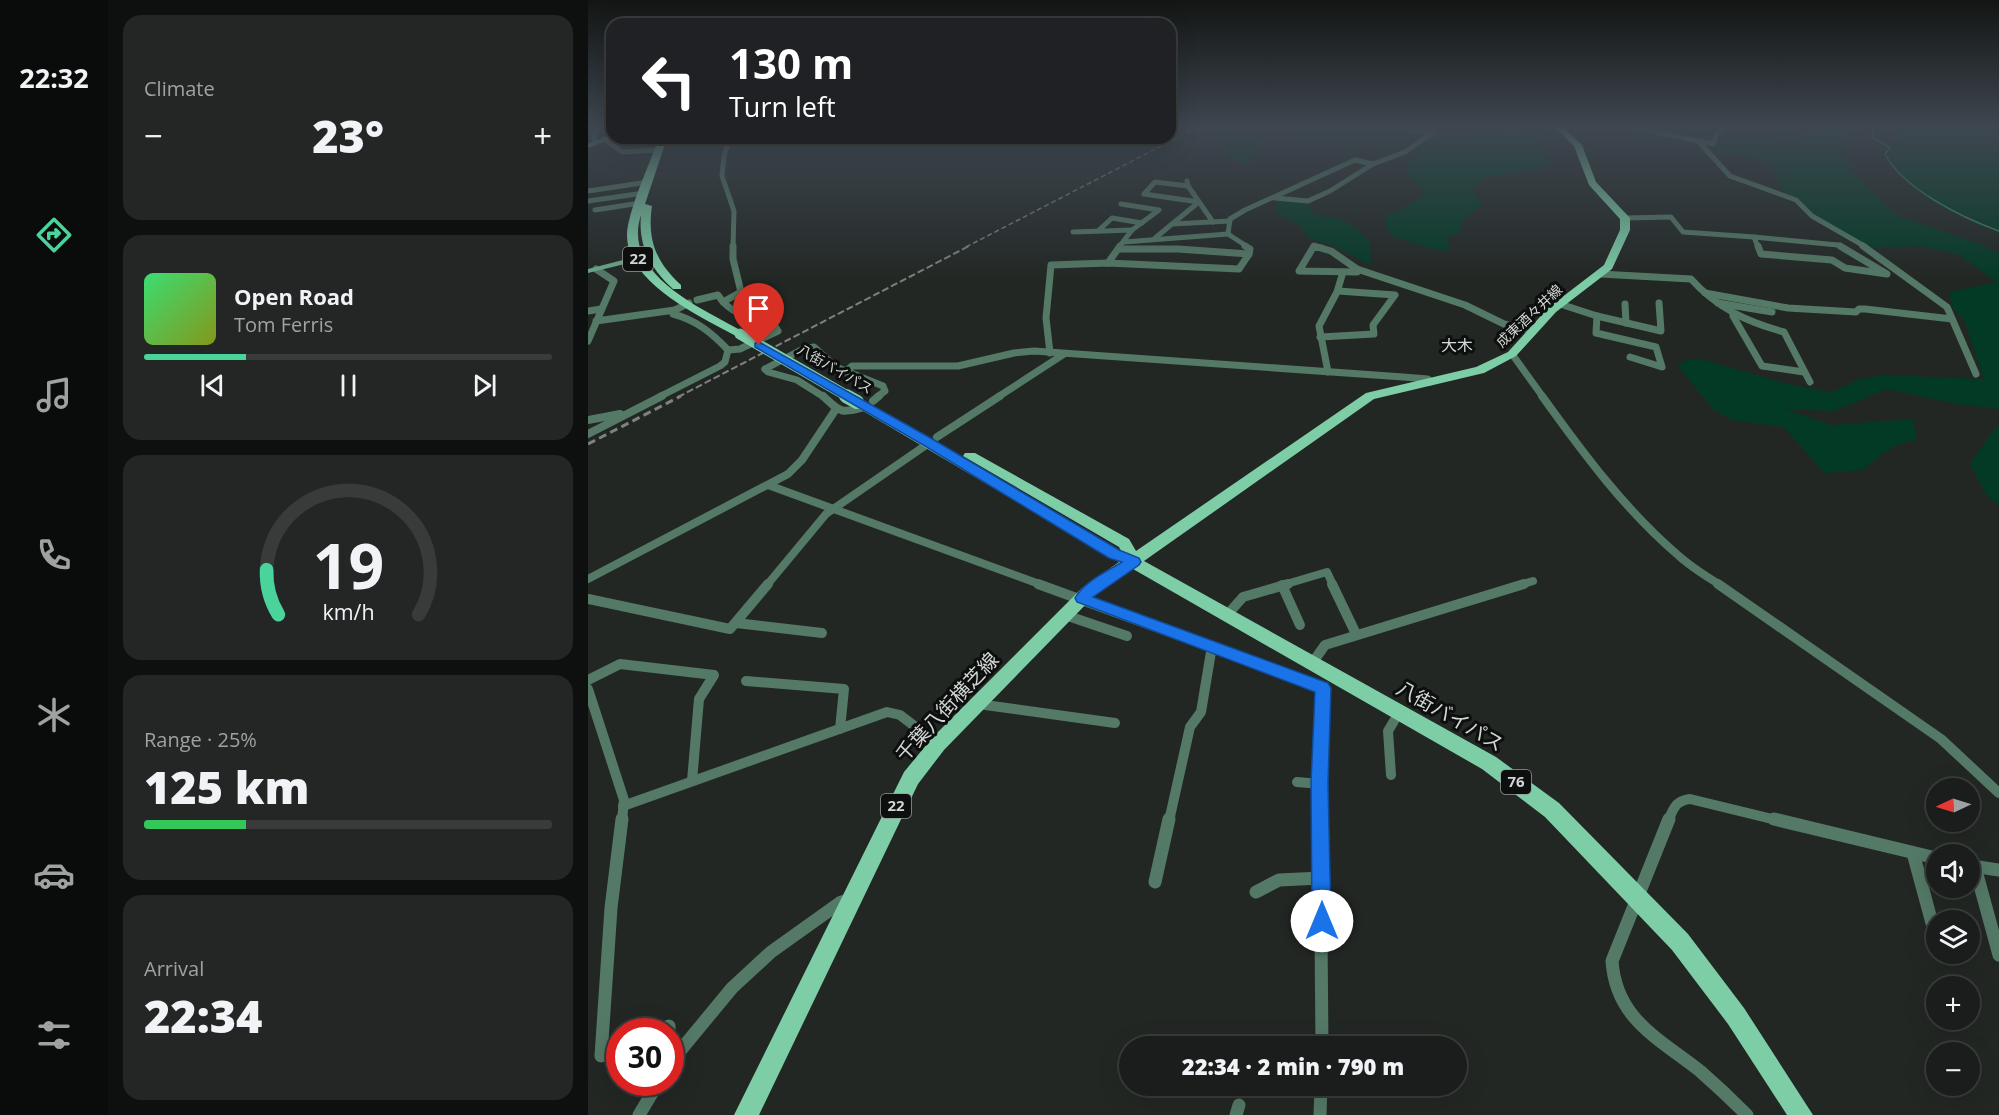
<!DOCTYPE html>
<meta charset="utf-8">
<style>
:root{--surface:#1a1d1b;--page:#232624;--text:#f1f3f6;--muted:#9fa2a3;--line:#383b3a;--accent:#4ad49c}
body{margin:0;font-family:"Open Sans","Noto Sans JP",sans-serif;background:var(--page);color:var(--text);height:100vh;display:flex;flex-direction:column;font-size:22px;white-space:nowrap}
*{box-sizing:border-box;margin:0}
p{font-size:20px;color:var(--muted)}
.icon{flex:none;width:33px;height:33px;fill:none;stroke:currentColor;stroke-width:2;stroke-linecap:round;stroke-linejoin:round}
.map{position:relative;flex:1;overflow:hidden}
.side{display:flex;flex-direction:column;gap:15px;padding:15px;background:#0e100f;width:480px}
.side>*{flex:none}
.banner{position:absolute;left:18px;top:18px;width:570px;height:126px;border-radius:18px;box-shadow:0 6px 24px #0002,0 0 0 2px var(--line);background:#202124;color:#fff;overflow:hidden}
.needle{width:39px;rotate:266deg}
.fabs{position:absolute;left:1338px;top:778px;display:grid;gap:12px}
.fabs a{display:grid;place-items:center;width:54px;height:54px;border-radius:50%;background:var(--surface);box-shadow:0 6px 24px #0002,0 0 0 2px var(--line);font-size:30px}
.speed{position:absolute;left:18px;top:1018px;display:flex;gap:12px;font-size:30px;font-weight:700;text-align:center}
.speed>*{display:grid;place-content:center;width:78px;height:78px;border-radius:50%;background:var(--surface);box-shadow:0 6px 24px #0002,0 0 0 2px var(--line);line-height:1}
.speed .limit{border:9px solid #d22;background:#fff;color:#111}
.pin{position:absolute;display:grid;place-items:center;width:51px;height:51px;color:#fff;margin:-62px -26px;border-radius:50% 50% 50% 0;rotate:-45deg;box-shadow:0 0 6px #0007}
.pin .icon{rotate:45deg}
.me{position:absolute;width:66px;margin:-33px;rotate:0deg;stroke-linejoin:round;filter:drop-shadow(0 0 4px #0008)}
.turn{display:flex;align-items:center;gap:21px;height:126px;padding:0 24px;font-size:27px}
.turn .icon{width:78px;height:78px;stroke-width:2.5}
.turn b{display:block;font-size:42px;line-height:51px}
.big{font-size:45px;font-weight:800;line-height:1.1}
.side .card{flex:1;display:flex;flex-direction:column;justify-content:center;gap:9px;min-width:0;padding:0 21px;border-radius:18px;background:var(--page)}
.side .dial{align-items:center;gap:0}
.dial svg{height:156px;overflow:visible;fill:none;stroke:var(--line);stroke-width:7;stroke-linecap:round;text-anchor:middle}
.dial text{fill:var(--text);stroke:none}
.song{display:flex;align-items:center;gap:18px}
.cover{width:72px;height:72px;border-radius:9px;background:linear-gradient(135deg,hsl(140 70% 55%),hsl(70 70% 35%))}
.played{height:6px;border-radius:3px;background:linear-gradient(90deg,var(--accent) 25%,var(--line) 25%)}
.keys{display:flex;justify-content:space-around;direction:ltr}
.heat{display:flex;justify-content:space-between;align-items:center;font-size:33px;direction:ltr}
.charge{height:9px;border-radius:4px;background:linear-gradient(90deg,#34c759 25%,var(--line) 0)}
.trip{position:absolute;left:531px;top:1036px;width:348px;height:60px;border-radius:30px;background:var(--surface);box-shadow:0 6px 24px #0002,0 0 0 2px var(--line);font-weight:800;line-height:60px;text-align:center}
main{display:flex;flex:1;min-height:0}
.dock{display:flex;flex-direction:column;width:108px;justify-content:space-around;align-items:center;background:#0a0c0b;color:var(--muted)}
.dock .icon{width:42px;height:42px}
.dock .on{color:var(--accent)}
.dock b{font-size:27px;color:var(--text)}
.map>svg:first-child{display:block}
</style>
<main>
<nav class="dock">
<b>22:32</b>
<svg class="icon on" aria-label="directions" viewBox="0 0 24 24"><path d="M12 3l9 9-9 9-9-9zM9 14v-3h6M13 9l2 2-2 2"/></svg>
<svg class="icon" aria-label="music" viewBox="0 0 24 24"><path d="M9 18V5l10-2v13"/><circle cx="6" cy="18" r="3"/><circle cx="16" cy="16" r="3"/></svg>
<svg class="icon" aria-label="phone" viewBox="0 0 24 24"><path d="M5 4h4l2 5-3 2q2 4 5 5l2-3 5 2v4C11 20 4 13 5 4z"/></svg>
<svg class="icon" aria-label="climate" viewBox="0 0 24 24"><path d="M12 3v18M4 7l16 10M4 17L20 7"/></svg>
<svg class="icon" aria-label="car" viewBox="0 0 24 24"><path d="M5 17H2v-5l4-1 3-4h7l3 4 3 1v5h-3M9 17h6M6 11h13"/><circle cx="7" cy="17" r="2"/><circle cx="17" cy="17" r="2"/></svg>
<svg class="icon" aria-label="filters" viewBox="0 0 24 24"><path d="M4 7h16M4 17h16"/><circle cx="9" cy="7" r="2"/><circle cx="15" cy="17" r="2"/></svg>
</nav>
<section class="side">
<div class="card"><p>Climate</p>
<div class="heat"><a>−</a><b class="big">23°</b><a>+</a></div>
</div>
<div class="card">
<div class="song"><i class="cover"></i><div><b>Open Road</b><p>Tom Ferris</p></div></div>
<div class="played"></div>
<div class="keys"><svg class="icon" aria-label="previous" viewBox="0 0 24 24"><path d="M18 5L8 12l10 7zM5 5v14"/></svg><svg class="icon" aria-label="pause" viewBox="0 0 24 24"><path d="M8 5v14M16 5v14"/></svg><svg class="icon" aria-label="next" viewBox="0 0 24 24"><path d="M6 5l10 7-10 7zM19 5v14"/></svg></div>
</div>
<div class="card dial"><svg viewBox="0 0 100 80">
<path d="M14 69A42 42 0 1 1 86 69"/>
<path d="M14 69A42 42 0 0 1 8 46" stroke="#4ad49c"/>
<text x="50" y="56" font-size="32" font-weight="700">19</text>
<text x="50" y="72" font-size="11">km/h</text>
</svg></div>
<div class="card"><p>Range · 25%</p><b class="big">125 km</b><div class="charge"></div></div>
<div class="card"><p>Arrival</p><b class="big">22:34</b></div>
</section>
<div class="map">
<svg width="1411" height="1115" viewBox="0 0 1411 1115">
<rect width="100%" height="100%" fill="#222724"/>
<g fill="#033a26">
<polygon points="700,127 817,127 815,132 790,133 770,129 739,134 710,131"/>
<polygon points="1233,127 1269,127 1252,147 1264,172 1310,216 1391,244 1411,253 1411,409 1368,404 1299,389 1246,411 1196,409 1243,425 1325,419 1329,440 1314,443 1297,452 1274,470 1236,473 1196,427 1144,420 1126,410 1090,366 1099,360 1113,359 1200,384 1244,392 1269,380 1294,375 1396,379 1376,320 1365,309 1361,292 1409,282 1371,255 1333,246 1284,248 1254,238 1191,187 1189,174 1180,162 1130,151 1122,143 1132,140 1165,139 1196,141"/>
<polygon points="1310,127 1411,127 1411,135 1406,135 1402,147 1411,148 1411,229 1344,200 1314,177 1301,154 1310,134"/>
<polygon points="928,130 953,135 953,146 963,164 945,170 896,178 885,191 894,205 874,221 871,234 858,238 863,249 855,252 806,237 798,228 797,217 832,199 836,191 817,171 823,161 834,152 824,148 821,144 836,137"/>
<polygon points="645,137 678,138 659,165 641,158 631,140"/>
<path d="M691 199 719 204 727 215C755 217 762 222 782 242L783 265 746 246 721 238 712 226 687 211Z"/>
<polygon points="1407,428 1411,428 1411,505 1399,496 1382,464"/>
</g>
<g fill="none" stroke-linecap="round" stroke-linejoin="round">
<path stroke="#1d8a61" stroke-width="1.5" d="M1286 127 1284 137 1302 148 1297 154C1315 189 1375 218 1411 231"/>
<g stroke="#547966" stroke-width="5">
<polyline points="8,127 6,140 8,142"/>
<polyline points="1043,127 1125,144 1129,134 1140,127"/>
<polyline points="821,131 846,132"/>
<polyline points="142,138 136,156 134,176 146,211 145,247"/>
<polyline points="16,139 34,152 71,150"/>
<polyline points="1111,142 1142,176 1208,200 1224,216 1278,247"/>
<polyline points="599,181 600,186 625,222"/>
<polyline points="0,191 60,182"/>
<polyline points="687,198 720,201 742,191 785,164 817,152 846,132 848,127"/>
<polyline points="0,201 56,193"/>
<polyline points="7,210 52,203"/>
<polyline points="1037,218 1083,217 1095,232 1166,237"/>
<polyline points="584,224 611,202 556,194 567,182 600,186"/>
<polyline points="510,231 524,218 554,223"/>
<polyline points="485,232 544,230"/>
<polyline points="640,234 660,247"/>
<polyline points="566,239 584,224 642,221"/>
<polyline points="536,242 640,234 642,219 657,210 767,160 785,164"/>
<polyline points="531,247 544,230 571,210 533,204"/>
<polyline points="725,247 734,247"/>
<polyline points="1170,247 1166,237 1250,245 1254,247"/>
</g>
<g stroke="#547966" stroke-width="7">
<polyline points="657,246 662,249 661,254"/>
<polygon points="726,246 743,251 769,269 769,272 711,271"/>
<polyline points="1170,246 1173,254 1244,260 1257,268 1299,274 1252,246"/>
<polyline points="1275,246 1359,307 1388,374"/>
<polyline points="520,263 532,246"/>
<polyline points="769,269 877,305 916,324 945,331"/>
<path d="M1012 274 1103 279C1129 308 1159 322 1196 332L1222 382"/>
<polyline points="1117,293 1200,308 1268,312 1271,309 1277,309 1364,319"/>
<polyline points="135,302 153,292 145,259 145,246"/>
<path d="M101 303 87 310 85 314C108 320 124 333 140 350L152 349 190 331 187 326C166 319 142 315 130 295L109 300"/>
<polyline points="1130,303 1184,312"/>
<polyline points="972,304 1009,316 1073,331 1071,303"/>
<polyline points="1037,304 1038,323"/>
<polyline points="0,311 13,309"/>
<polyline points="1009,316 1008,333 1068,347 1074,367 1042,357"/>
<polyline points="1145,316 1174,366 1216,372"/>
<polyline points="8,321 87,310"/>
<polyline points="732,337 786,334 785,325 807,295 750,291"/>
<polyline points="0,341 26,281 8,269"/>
<polyline points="462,353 458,318 463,265 520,263 651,269 661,254 590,249 531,249"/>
<polyline points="924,354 955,397"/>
<polyline points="177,369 213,350 226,347 248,367 295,386 297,391 289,397"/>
<polyline points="177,369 180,372 209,380 236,397"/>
<polyline points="257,372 264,366 370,366 426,353 446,351 815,377 840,379 842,382"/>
<polyline points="740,372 731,326 749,292 755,272"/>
<polyline points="71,397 132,366 137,362 140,350"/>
<polyline points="410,397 476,354"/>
</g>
<g stroke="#547966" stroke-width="8">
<path d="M235 396C252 412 253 414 276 407"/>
<path d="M954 396C995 453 1037 510 1091 556 1103 567 1118 576 1132 585"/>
<polyline points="285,401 291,396"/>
<polyline points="0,420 32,414"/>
<polyline points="0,434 74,396"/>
<polyline points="349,437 412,396"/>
<polyline points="180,485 454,585"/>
<polyline points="0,579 200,474 214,460 248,409"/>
<polyline points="179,585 238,514 341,443"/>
<polyline points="695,585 739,572 745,585"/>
<polyline points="932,585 945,581"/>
</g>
<g stroke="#547966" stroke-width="10">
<polyline points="450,584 735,688 732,821"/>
<polyline points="744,584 768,634"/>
<polyline points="1130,584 1353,739 1411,793"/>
<polyline points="694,585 712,625"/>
<polyline points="0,599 142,629 180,584"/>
<polyline points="640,614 655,597 700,584"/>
<polyline points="477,615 539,636"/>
<polyline points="148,623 234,633"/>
<polyline points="725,662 737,645 936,584"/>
<polyline points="0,680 32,664 126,675 111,699 104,781"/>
<polyline points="158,681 256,689 252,729"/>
<polyline points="0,689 36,800 34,821"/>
<polyline points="390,704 527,723"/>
<polyline points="803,775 800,731 812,711"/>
<polyline points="709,782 732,784"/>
<polyline points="35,806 299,712 312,715 350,744"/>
<polyline points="581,821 602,727 613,712 624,646"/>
<path d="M1080 821C1086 808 1087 801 1102 799L1192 821"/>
</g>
<g stroke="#547966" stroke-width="13">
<polyline points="732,819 734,1047"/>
<path d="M1081 819 1024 961C1028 1019 1070 1038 1112 1071 1128 1085 1144 1100 1159 1115"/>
<polyline points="1186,819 1348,858"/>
<polyline points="1325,853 1344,923"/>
<polyline points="1384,866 1411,870"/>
<polyline points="1387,867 1411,955"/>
<polyline points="567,882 581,819"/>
<polyline points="668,892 691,880 733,878"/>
<polyline points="68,1032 81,1026 81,1032"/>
<polyline points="32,1047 13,1056 23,908 34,819"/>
<polyline points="82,1063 144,988 183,952 253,902 262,900"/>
<polyline points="51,1115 70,1083"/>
<polyline points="648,1115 651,1105"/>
<polyline points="732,1115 733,1086"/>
</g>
<g fill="#6ba88b" fill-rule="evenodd">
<polygon points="24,134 25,138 0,148 0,144"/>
<polygon points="62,253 66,255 65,257 0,273 0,269"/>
</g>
<g fill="#7dcda7" fill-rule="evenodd">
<polygon points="966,127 975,127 994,145 1008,182 1042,218 1042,230 1024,269 968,312 928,356 896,373 786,399 556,561 908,757 971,803 1100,934 1156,1008 1225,1115 1199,1115 1140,1024 1084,950 957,817 894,769 545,569 506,596 356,750 330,784 171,1115 146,1115 316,772 344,738 494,588 531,562 265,405 263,402 265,399 273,399 533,551 531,547 375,456 377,453 387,453 541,539 548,551 778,393 888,367 920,352 960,308 1016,265 1032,230 1032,219 1001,185 986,146"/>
<path d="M71 138H79L57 204 64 206C59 240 68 262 93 285V289H85C63 269 50 246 53 215 33 275 115 309 156 332V336H148C110 315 29 279 40 225 46 197 61 165 71 138Z"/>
</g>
<polyline stroke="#7d817f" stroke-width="1.5" stroke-dasharray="5 3" stroke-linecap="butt" points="378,247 610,127"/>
<polyline stroke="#7d817f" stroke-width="2" stroke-dasharray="7 3" stroke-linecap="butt" points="90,397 381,246"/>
<polyline stroke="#7d817f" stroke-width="3" stroke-dasharray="8 4.5" stroke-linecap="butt" points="0,444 93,396"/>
<polyline stroke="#7dcda7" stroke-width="11" points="152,334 261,397"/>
<polyline stroke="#7dcda7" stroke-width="14" points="258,396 269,402"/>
</g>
<linearGradient id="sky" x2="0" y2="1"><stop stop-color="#131514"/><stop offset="0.45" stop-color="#3e4750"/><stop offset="1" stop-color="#3e4750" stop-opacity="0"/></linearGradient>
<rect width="1411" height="283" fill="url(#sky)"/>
<path fill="#1a73e8" stroke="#114b97" stroke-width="1.5" d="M171 342 346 440 531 550 551 558 553 562 551 565 505 597 740 683 743 688 740 783 743 921 740 927 734 930 727 927 724 921 723 783 727 692 489 602 487 598C496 582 518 572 534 562L521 558 337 446 167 347V343Z"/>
<g text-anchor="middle" stroke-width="6" stroke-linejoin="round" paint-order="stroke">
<g font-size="14" fill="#d1d5d3" stroke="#0d0f0e">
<text transform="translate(941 316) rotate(-43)" y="5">成東酒々井線</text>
<text transform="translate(247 369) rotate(30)" y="5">八街バイパス</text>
</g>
<g fill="#0d0f0e" stroke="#969a98" stroke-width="1.5">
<rect x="35" y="247" width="30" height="24" rx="4.5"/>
<rect x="913" y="770" width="30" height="24" rx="4.5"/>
<rect x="293" y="794" width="30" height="24" rx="4.5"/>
</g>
<g font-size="15" font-weight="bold" fill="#d1d5d3">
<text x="50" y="264">22</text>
<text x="928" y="787">76</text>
<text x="308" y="811">22</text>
</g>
<g font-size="16" fill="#d4dbd7" stroke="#0d0f0e">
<text x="869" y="351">大木</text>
</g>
<g font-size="20" fill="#d1d5d3" stroke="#0d0f0e">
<text transform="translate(359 707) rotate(-47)" y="7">千葉八街横芝線</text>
<text transform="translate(862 716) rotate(30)" y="7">八街バイパス</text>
</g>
</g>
</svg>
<div class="fabs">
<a><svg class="needle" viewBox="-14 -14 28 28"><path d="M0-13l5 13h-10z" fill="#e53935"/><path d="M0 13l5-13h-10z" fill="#9fa2a3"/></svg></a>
<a><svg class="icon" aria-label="sound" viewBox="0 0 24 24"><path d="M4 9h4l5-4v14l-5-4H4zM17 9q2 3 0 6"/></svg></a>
<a><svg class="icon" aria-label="layers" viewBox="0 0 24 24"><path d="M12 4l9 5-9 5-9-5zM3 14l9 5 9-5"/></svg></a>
<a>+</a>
<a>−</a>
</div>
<div class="speed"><div class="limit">30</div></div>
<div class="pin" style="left:171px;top:345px;background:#d93025"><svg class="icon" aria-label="arrive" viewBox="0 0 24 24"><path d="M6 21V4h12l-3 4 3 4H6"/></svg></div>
<svg class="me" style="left:734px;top:921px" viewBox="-20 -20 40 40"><circle r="19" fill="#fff"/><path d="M0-13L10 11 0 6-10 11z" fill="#1a73e8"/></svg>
<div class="trip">22:34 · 2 min · 790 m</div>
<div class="banner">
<div class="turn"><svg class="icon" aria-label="left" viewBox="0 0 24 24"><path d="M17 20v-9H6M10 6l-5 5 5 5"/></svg><div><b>130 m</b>Turn left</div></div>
</div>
</div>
</main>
